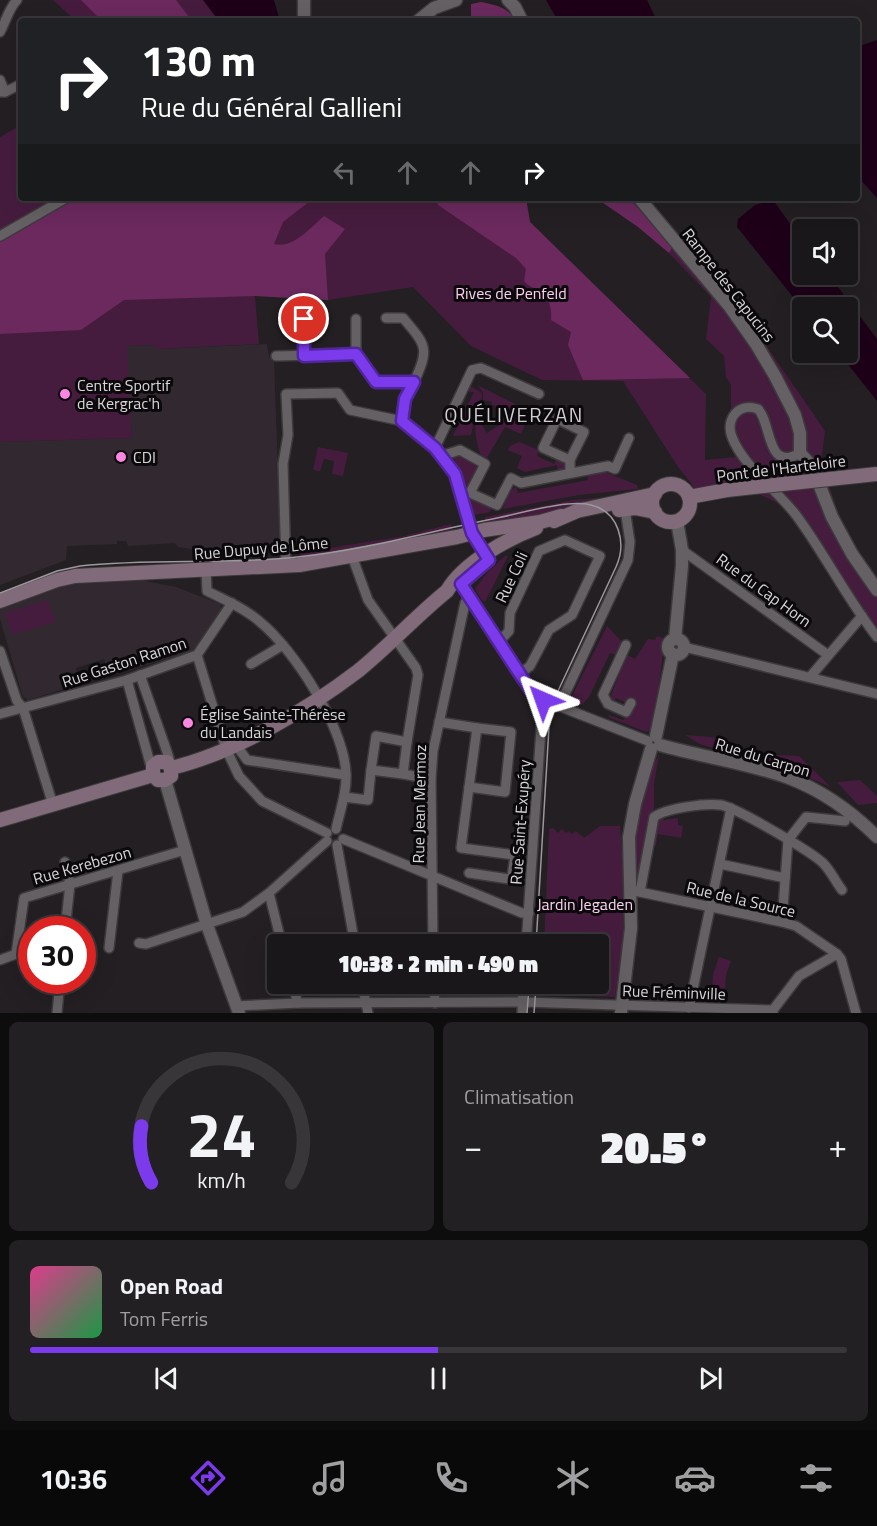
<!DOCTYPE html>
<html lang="fr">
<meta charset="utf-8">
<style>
:root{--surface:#1a171a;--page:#232023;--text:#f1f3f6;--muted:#9f9fa2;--line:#383639;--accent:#7c3aed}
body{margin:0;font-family:"Titillium Web",sans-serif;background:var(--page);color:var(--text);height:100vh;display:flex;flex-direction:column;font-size:22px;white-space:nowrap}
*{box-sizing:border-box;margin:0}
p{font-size:20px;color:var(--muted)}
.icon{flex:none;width:33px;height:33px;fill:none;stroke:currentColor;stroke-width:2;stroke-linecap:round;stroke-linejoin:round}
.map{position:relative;height:1013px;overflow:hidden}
.details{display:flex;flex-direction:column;gap:9px;padding:9px;background:#0e0d0e;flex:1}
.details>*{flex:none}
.guide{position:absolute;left:18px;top:18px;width:842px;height:183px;border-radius:6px;box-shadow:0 6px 24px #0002,0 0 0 2px var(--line);background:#202124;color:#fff;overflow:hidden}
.buttons{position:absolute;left:792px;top:219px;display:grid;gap:12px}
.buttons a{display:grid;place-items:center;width:66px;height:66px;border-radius:6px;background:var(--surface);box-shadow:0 6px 24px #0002,0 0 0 2px var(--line);font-size:30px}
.speed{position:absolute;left:18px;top:916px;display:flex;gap:12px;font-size:30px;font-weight:700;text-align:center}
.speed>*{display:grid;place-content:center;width:78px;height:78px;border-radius:50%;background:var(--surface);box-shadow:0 6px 24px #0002,0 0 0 2px var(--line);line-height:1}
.speed .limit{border:9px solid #d22;background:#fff;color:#111}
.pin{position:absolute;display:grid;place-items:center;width:51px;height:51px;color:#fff;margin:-26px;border:3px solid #fff;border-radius:50%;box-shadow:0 2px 6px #0007}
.me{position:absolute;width:66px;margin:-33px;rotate:317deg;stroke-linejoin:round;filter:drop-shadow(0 0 4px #0008)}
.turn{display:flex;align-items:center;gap:21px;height:126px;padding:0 24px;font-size:27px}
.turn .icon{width:78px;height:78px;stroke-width:2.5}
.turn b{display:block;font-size:42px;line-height:51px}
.lanes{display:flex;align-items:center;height:57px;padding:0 24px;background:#0003;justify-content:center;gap:30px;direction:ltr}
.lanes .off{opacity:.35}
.big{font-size:45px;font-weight:800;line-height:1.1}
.details .card{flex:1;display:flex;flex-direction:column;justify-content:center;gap:9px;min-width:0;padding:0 21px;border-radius:9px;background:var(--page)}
.details .dial{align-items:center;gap:0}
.dial svg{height:156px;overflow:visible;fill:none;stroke:var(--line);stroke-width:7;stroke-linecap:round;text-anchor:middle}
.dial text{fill:var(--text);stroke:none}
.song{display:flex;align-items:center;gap:18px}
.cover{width:72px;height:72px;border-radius:9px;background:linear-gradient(135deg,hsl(330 70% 55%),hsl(140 70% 35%))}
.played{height:6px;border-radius:3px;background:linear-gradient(90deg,var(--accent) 50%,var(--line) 50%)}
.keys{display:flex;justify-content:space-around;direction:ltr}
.heat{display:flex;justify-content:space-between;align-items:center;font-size:33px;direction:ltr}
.details .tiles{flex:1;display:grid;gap:9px;grid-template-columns:1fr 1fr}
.card:last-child{grid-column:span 2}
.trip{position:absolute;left:267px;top:934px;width:342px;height:60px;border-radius:6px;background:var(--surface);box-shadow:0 6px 24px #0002,0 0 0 2px var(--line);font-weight:800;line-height:60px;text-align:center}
.dock{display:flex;height:96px;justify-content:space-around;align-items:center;background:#0a090a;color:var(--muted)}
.dock .icon{width:42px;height:42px}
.dock .on{color:var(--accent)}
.dock b{font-size:27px;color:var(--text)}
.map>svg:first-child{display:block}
</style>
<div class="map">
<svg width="877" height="1013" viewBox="0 0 877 1013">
<rect width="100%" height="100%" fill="#231f22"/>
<g fill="#322930">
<polygon points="267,344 269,357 274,362 281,550 209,554 209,552 178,547 175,543 128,546 126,541 117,541 117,544 67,546 66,560 0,585 0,442 132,438 126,346 157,345 158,349"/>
<polygon points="113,579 140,580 176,587 220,604 222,609 194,651 109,676 104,659 76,668 80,684 28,700 23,697 0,619 0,608 57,586"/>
</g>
<g fill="#461c3e">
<polygon points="53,0 203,0 219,21 76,21"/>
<polygon points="21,125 21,198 526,198 530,222 706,394 705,460 736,457 726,438 726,420 731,408 731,385 726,377 724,356 706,339 711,297 669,253 639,227 596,198 628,198 674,244 679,237 741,309 825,431 821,462 837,510 848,537 877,581 877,629 801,514 759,494 694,500 692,484 678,467 623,381 542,380 471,346 413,287 328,300 255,296 259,344 157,349 156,345 127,346 132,438 0,442 0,137"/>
<polygon points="477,385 531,412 527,420 491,404 492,402 483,400 483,392"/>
<path d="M470 386 482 393C482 404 477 410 474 421 472 426 473 430 471 435L453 436 474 392H469Z"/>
<path d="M494 406 526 422 521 434 505 427 487 458 481 456C477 444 473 431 477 418L487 433 504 422Z"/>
<polygon points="519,442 539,450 537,456 554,464 557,459 566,463 568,468 558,470 557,465 525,472 517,468 522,456 508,450 510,446"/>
<polygon points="318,447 348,453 343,476 332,474 334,461 324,459 320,471 313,470"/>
<polygon points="461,454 481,466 467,494 492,507 490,512 474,515 472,513 454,458"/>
<path d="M605 472 637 485 638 489 579 495 503 509C505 501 509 490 516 487L518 493 588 480 587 473Z"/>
<polygon points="611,497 612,501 486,526 485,517 573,500"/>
<polygon points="451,524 453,535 301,563 300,553 404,536"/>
<polygon points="505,556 508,556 485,602 481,599 475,589 487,573"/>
<polygon points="48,600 55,622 12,635 5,613"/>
<polygon points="607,626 623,643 617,655 610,653 589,697 582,705 570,700"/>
<polygon points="657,636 665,639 655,715 650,730 646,732 608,717 609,715 623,720 628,716 629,704 616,698 613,702 609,700 627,655 635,659 648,639 655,640"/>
<polygon points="685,735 723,738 744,758 700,744"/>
<path d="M751 754 799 756 831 787C805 775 776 767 751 754Z"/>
<path d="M659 755 654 784V809L645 838 638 886C632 843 637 793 659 755Z"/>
<polygon points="860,780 877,796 877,803 858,805 837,782"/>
<polygon points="663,818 664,820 678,818 678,825 683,826 681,838 658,834 656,845 652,845 658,821"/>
<polygon points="600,826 620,826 623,866 623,940 615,997 541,995 542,984 598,984 598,945 544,945 549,829 553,828 558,833 562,829 566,833 569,831 572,834 576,831 584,838"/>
<polygon points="719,957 731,961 726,975 725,989 712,989 713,974"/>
</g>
<g fill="#6b295e">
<polygon points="81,0 176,0 192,21 102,21"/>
<path d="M481 2C495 5 509 7 515 21H471V4Z"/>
<path d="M75 198H314L283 222 274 244C293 249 310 228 324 216L345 229 325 254 328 300 255 296 124 300 81 330 0 334V240Z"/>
<path d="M436 198H526L530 222 690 378 583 380 568 345 571 332 551 320C552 310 550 298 541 292 534 287 530 288 524 281L526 269 516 258 438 205Z"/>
<polygon points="596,198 628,198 674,244 669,253 638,227"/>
</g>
<g fill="#1e0119">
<polygon points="203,0 274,0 279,18 288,18 288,21 219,21"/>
<polygon points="546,0 647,0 657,21 558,21"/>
<polygon points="877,40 877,198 857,176 856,47"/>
<polygon points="773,200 802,240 802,274 829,275 877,339 877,401 839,353 848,352 848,308 802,308 737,227 738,219 755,205"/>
</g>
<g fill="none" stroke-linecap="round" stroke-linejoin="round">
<g stroke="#3d3a3c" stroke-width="12">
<g id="minor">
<path d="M0 32C6 21 9 8 17 0"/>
<polyline points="0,80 5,92 0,92"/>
<polyline points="5,92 21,84"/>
<polyline points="0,236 66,198"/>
<polyline points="304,319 304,356"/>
<polyline points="356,319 356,354"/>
<path d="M276 356 356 354 376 382H414C430 348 426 345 403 318H386"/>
<polyline points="402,421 406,399 414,382"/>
<polyline points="435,448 472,370 481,368 539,394"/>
<path d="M800 453C766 473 772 423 758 409 739 402 725 419 732 437 743 466 777 490 796 515 825 554 847 599 877 637"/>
<polyline points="441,456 460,450 485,464 470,493 497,505 511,478 521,483 608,466 615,469 629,438"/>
<polyline points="570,460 543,448 557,419 584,432 570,460 570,473"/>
<polyline points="682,550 828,655"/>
<polyline points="352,556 368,600 416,668 418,675 407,742"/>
<polyline points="286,566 283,464 288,435 286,394 338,393 350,410 402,421 435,448 455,474 472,533 490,559"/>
<path d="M206 570 207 591C225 600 244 608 259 621 295 650 344 728 346 774 347 792 340 811 336 829"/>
<polyline points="461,584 498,643 534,695 543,700 648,741"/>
<polyline points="498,643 509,631 510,613 539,551 565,540 600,556 572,615 549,630 530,666 520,674"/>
<polyline points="626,645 603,695 608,704 626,712 631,703"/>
<polyline points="684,647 877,694"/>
<polyline points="0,651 17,701 23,708 53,805"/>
<polyline points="197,655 226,749 239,776 262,801 327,833"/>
<polyline points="251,664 283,645"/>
<polyline points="140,675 165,746 169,758 167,762"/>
<polyline points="810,677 862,616"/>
<polyline points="127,680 150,763 153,766"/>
<polyline points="562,707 564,696 628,560 630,542 625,509"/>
<polyline points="0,714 127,680 197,655 232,603"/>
<polyline points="439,722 477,728"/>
<polygon points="477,728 511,732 505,792 469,787"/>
<polyline points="236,745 247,760 346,775"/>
<polyline points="403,774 371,770 376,736 407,742 403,774 431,779"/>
<polyline points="469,787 461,848 515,855 512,877 509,879 469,873"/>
<polyline points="344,797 368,800 371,770"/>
<polyline points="343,839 522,913 529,913"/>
<polyline points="337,845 355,945"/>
<polyline points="65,862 70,884 65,930"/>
<polyline points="720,864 785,878"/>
<polyline points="635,891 782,922 796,926 837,954 841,959 856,1013"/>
<path d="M640 892 654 817C666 808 706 803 721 805 737 808 810 851 823 863 831 871 835 881 842 890"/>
<polyline points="269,893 282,945"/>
<polyline points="782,922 788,840 806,817 845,821"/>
<polyline points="139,943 146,944 243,912 269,893 327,841"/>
<polyline points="433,945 431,779 433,751 465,603 470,597"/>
<polyline points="526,945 543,700"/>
<polyline points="109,948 118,871"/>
<polyline points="0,960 16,954 24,898 185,850"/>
<polyline points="292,984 298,1003"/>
<polyline points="362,984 368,1013"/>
<polyline points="434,984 435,1003"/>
<polyline points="236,1006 298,1003 523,1002 773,1010"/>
<polyline points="689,1008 731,808"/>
<polyline points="57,1013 60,981"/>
<polyline points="522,1013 523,984"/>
<polyline points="773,1013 773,1010 799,976 837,954"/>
</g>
</g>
<g stroke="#3d3a3c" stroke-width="15">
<g id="tertiary">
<polyline points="304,0 304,21"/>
<polyline points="508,0 515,7 522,21"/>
<polyline points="418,21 434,8 456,0"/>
<polyline points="639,198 730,307 756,344 775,376 795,415 800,433 800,453 812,466 832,517 852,554 877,590"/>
<polyline points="675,639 682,566 682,550 677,521"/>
<circle cx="676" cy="647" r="8"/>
<polyline points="656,736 673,654"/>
<path d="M660 745C702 757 748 763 789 778 823 791 852 812 877 837"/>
<polyline points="165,780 207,925 239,1013"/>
<polyline points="621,1013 631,928 629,837 635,804 651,749"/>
</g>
</g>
<g stroke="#3d3a3c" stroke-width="16">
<g id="secondary">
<circle cx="671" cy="503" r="19"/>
<polyline points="689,497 727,490"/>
<polyline points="619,510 635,508 655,512"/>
<polyline points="554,521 577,511 655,494"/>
<polyline points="0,601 57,580 75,576 299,565 457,537 484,530 540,522 561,516"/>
<path d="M171 768C234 753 307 710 358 671 389 646 416 616 447 591 463 563 507 539 536 528"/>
<polyline points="153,775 153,766 158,762 167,762 171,768"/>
<polyline points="153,775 158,780 165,780 171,776 171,768"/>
<polyline points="0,820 153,775"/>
</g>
</g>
<use href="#minor" stroke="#656063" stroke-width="9"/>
<use href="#tertiary" stroke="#656063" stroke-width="12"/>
<use href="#secondary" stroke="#816b7b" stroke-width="14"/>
<g stroke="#9c989b" stroke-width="1.5">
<path d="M0 593 57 571 80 566C152 558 225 565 297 557 365 550 431 531 497 518 522 513 568 499 591 505 619 512 627 543 616 567L558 691 549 727 536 945"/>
<polyline points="527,1013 529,987 536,987 534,1013"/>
</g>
<g stroke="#3d3a3c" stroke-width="16" stroke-linecap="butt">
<polyline id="secondary-bridge" points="727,490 877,474"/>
</g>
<use href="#secondary-bridge" stroke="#816b7b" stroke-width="14"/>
</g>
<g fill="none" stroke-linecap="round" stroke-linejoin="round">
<g stroke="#51269a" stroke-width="15">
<polyline id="route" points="304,319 304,356 356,354 376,382 414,382 405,399 402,421 435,448 455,474 472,533 489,560 461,584 527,685 534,695 543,700"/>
</g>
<use href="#route" stroke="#7c3aed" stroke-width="10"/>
</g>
<g fill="#fc86e3" stroke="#0b090b" stroke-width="2">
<circle cx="65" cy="394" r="6"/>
<circle cx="121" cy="457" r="6"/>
<circle cx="188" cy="723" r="6"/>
</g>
<g text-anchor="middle" stroke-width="6" stroke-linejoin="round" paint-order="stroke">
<g font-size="16" fill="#d9d6d8" stroke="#0b090b">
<text transform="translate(729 285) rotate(52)" y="6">Rampe des Capucins</text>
<text transform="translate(781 468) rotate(-7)" y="6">Pont de l'Harteloire</text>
<text transform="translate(261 548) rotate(-5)" y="6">Rue Dupuy de Lôme</text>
<text transform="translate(511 577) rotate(-65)" y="6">Rue Coli</text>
<text transform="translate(764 590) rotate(36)" y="6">Rue du Cap Horn</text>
<text transform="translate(124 662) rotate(-18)" y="6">Rue Gaston Ramon</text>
<text transform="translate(763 757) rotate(17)" y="6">Rue du Carpon</text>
<text transform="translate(419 804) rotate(-89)" y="6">Rue Jean Mermoz</text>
<text transform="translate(520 822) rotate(-86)" y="6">Rue Saint-Exupéry</text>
<text transform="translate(82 865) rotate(-16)" y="6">Rue Kerebezon</text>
<text transform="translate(741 899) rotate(13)" y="6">Rue de la Source</text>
<text transform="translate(674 992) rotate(2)" y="6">Rue Fréminville</text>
</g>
<g font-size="16" fill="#f9d1ee" stroke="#0b090b">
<text x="511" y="299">Rives de Penfeld</text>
<text x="585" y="910">Jardin Jegaden</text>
</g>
<g font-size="16" fill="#d9d6d8" stroke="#0b090b" text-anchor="start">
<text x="77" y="391">Centre Sportif<tspan x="77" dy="18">de Kergrac'h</tspan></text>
<text x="133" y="463">CDI</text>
<text x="200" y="720">Église Sainte-Thérèse<tspan x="200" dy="18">du Landais</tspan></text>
</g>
<g font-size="20" letter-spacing="1.5" fill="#d2cdd1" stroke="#0b090b">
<text x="514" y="422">QUÉLIVERZAN</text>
</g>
</g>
</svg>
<div class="buttons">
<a><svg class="icon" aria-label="sound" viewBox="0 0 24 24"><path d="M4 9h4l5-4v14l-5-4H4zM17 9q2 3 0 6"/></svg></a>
<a><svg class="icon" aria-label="search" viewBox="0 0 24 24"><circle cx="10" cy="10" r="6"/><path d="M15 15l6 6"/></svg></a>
</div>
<div class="speed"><div class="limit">30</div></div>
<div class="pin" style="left:304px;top:319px;background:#d93025"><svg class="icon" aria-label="arrive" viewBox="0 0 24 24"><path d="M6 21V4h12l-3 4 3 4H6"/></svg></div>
<svg class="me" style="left:543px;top:700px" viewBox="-20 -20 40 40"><path d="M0-17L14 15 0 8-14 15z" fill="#7c3aed" stroke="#fff" stroke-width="4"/></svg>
<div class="trip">10:38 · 2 min · 490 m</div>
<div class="guide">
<div class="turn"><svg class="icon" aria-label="right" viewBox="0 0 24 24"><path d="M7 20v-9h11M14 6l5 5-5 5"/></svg><div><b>130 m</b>Rue du Général Gallieni</div></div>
<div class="lanes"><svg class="icon off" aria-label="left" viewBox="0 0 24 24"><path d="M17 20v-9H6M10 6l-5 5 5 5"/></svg><svg class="icon off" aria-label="ahead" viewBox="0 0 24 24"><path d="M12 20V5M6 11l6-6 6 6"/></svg><svg class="icon off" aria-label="ahead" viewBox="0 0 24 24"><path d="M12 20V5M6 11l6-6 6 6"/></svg><svg class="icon" aria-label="right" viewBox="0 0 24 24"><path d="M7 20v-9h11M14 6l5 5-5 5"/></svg></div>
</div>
</div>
<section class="details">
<div class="tiles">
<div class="card dial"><svg viewBox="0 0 100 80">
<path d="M14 69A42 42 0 1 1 86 69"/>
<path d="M14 69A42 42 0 0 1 9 40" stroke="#7c3aed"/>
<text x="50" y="56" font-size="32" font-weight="700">24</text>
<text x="50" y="72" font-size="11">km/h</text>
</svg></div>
<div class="card"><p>Climatisation</p>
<div class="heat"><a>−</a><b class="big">20.5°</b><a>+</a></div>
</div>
<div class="card">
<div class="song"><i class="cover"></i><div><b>Open Road</b><p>Tom Ferris</p></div></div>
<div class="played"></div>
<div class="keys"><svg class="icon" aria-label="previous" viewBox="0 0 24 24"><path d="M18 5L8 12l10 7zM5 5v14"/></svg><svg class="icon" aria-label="pause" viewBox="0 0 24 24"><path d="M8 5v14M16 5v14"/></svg><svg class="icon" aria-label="next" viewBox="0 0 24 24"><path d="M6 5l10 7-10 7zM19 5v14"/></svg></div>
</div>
</div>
</section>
<nav class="dock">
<b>10:36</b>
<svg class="icon on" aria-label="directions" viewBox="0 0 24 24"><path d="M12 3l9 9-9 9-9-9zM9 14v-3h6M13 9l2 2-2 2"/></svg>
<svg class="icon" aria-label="music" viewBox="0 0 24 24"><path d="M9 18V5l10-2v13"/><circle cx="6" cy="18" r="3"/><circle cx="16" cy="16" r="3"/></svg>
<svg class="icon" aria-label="phone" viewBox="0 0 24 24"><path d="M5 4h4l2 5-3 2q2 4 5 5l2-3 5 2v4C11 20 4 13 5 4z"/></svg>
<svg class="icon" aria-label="climate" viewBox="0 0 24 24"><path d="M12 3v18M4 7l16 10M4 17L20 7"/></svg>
<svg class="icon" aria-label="car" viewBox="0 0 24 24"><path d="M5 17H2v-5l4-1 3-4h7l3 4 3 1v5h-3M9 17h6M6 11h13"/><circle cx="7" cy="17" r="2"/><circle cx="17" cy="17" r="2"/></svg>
<svg class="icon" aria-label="filters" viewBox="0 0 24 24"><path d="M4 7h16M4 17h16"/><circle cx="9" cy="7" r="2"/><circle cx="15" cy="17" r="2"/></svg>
</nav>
